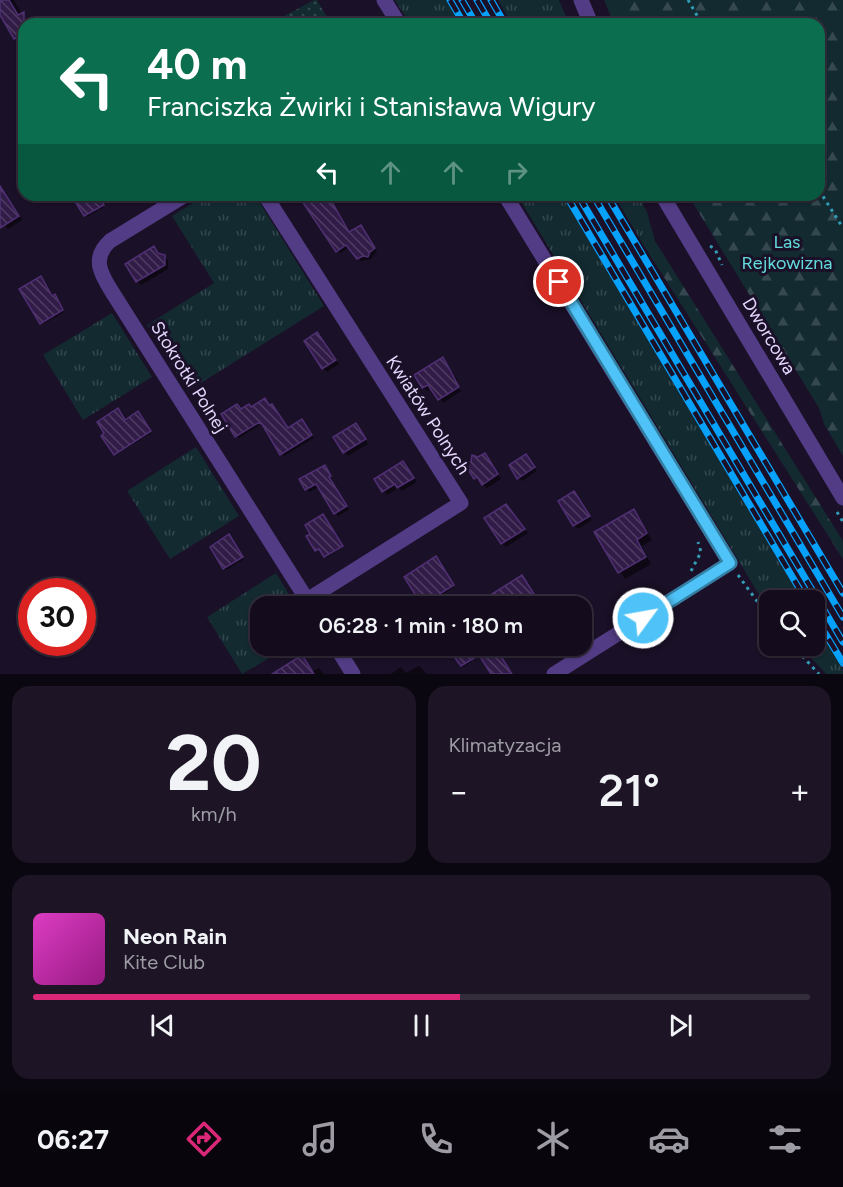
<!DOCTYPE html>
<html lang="pl">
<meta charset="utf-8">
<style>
:root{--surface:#140c1d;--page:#1d1526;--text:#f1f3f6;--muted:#9d9ba4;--line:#332c3b;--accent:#db2777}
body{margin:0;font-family:Figtree,sans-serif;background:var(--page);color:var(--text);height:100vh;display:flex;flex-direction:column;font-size:22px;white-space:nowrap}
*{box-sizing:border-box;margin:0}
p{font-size:20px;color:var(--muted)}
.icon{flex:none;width:33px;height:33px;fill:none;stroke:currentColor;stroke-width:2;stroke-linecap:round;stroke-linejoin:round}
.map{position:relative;height:674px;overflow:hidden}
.panel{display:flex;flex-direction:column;gap:12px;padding:12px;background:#0b0710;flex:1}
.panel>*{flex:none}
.hud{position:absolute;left:18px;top:18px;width:807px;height:183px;border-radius:18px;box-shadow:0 2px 4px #0004,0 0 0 2px var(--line);background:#0b6e4f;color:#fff;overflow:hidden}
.buttons{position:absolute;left:759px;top:590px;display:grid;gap:12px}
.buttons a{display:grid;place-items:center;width:66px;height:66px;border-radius:12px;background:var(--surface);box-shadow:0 2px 4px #0004,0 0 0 2px var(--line);font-size:30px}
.speed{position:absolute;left:18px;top:578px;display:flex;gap:12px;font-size:30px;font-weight:700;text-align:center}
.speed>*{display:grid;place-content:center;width:78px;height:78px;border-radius:50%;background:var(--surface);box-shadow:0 2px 4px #0004,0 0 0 2px var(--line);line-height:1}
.speed .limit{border:9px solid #d22;background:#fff;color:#111}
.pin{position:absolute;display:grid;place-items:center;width:51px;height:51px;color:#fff;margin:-26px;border:3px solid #fff;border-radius:50%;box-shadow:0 2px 6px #0007}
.me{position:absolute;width:66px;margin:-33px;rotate:58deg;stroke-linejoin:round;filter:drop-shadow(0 0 4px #0008)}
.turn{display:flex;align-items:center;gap:21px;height:126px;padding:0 30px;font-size:27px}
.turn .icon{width:78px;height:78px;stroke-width:2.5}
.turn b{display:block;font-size:42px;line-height:51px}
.lanes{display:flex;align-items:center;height:57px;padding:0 30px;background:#0003;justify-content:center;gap:30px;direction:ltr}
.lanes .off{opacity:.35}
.big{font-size:45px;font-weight:600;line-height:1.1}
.panel .card{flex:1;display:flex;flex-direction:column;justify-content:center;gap:9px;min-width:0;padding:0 21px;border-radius:18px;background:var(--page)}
.panel .dial{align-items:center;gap:0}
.dial b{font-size:78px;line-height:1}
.song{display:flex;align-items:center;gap:18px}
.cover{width:72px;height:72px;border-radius:9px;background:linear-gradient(135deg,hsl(310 70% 55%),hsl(310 70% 35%))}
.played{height:6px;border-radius:3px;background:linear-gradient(90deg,var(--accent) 55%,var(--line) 55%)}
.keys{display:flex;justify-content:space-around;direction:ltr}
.heat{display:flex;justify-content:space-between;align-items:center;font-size:33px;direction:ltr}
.panel .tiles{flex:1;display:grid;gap:12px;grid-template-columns:1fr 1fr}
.card:last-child{grid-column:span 2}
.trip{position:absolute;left:250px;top:596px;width:342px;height:60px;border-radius:18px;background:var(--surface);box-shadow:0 2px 4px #0004,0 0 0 2px var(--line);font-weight:600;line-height:60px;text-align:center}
.dock{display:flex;height:96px;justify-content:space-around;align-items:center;background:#08050c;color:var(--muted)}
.dock .icon{width:42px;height:42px}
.dock .current{color:var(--accent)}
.dock b{font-size:27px;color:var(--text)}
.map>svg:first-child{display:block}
</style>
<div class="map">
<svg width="843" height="674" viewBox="0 0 843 674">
<defs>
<pattern id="grass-tufts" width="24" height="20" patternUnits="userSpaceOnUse" patternTransform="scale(1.5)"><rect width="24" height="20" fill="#132a31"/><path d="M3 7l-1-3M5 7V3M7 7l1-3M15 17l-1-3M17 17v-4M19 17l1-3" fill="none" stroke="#354850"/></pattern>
<pattern id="forest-firs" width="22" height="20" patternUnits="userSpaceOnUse" patternTransform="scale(1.5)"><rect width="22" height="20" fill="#132a31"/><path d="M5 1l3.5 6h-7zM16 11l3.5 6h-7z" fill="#354850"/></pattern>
<pattern id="park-dots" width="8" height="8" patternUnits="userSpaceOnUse" patternTransform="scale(1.5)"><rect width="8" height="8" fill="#132a31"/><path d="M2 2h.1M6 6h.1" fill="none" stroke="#354850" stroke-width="1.8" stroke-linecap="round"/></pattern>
<pattern id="building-back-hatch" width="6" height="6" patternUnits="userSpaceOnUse" patternTransform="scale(1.5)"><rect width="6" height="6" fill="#311c48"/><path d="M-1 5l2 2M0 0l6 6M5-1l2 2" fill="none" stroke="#4f3c63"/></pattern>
</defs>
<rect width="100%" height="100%" fill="#1a1027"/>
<g fill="url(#grass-tufts)">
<polygon points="395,0 446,0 460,24 410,24"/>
<polygon points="498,0 559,0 569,24 512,24"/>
<polygon points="206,195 255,195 324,306 188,391 147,325 214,283 172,216"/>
<polygon points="517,195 562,195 802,600 770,600 769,611 766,606"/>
<polygon points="614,195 638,195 647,212 655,241 641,241"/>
<polygon points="112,313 152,377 83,420 43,355"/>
<polygon points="196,447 239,516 170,559 127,491"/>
<polygon points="276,573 296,606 261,606 261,645 291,645 242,674 207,617"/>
<polygon points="815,621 843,669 843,674 826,674 799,645 814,645"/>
</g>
<g fill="url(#forest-firs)">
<polygon points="604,0 843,0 843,456 824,424 819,408 688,195 819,195 819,24 614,24"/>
<polygon points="641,241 655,241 843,541 843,559"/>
</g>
<polygon fill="url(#park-dots)" points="314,0 317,0 331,24 269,24"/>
<g fill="#0007">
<polygon points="0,0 14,0 27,24 24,24 24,36 17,40 0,11"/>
<polygon points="4,195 22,220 8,229 0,218 0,198"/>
<polygon points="73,195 97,195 104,207 87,217"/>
<polygon points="304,195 327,195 350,233 363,229 377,251 371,259 361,261 350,247 340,253"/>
<polygon points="154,248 168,260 168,269 141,285 137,281"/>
<polygon points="52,297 56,297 64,312 43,324"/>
<polygon points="317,334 339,364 327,372 323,368"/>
<polygon points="443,359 458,381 456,383 461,391 443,403 432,388 427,391 423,387 416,376"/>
<polygon points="270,407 288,429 304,423 314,438 284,456 264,426 261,424 239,438 237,436 241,410"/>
<polygon points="140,415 151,433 116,455 106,434"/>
<polygon points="359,429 368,444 348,456 335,437"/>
<polygon points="526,456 537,471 522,481 518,478"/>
<polygon points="488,458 501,479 487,488 475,478"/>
<polygon points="403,463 417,482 402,491 399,488 387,495 376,480"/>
<polygon points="325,467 349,510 338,516 319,487 309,492 301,479"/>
<polygon points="574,493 592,520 578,529 574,525"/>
<polygon points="510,510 528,533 506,547 502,543"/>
<polygon points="633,511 652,540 642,546 651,564 625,579 596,533"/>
<polygon points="325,517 343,547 327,557 321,549 316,550 312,534"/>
<polygon points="231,538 244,559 226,570 212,547"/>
<polygon points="437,560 454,587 425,606 406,577"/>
<polygon points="522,577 537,598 525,606 490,606"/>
<polygon points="447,645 475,645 471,662 463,667"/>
<polygon points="419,666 427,674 391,674 401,667 406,673"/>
<polygon points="284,668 312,672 319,668 324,674 287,674"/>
</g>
<g fill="url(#building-back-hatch)" stroke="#4f2f73" stroke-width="1.5">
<polygon points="0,0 9,0 18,15 24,12 24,34 14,39 0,15"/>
<polygon points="0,186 19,216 0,228"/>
<polygon points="71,195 98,195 104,205 84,216"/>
<polygon points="298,195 328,195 349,232 361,225 375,248 370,252 368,257 363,256 357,259 346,245 336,252"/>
<polygon points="154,246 158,253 165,255 165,265 136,282 125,264"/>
<polygon points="41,276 52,296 55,294 63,310 40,324 19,289"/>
<polygon points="317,332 336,360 322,369 304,341"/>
<polygon points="443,357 459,387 438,400 428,385 422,388 414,375"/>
<polygon points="265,398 269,405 272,404 288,428 302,419 312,435 280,455 262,424 258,423 235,437 221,414 237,404 241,409 249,404 251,407"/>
<polygon points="118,408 125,420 138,411 151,431 114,455 101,436 104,433 97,422"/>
<polygon points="356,423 366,439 343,453 333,437"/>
<polygon points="485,453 498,474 482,485 477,477 474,479 465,465 471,461 472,455 478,457"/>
<polygon points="526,454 535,467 517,479 509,465"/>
<polygon points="403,461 414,478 397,488 395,484 382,492 374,479"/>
<polygon points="325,465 331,476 329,477 347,506 334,514 316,484 305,490 299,479"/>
<polygon points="574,491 590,516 573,526 558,501"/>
<polygon points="506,504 525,529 501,544 484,518"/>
<polygon points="634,509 647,533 637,540 646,557 618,573 594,532"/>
<polygon points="323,514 343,546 324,557 319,549 315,551 306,536 310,534 305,525"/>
<polygon points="229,534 243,557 223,569 210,547"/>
<polygon points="436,556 454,585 422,605 404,577"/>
<polygon points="522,575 534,594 515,606 473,606"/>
<polygon points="445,645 494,645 512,674 491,674 479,655 461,666"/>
<polygon points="302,655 314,674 272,674"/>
</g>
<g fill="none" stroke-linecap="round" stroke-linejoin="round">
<g stroke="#329cb7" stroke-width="3" stroke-dasharray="3 4.5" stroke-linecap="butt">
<polyline points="688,0 702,24"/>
<polyline points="819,190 843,228"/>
<polyline points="710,246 715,249 722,265"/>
<polyline points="837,512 843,522"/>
<polyline points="691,571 701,552 698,542"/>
<polyline points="738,575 770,619"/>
<polyline points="792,645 819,674"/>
</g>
<g stroke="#523c85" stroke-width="15">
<polyline points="384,0 399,24"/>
<polyline points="581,0 591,24"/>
<path d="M185 195 110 241C90 259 102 276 114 295L311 606"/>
<polyline points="265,195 461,503 307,600"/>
<polyline points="505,195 730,563 554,674"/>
<polyline points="662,195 843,498"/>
<polyline points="335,645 353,674"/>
</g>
<g stroke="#06a1fb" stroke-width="7">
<g id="rail">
<polyline points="450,0 464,24"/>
<polyline points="462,0 476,24"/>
<polyline points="477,0 491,24"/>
<polyline points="491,0 505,24"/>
<polyline points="566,195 806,600"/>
<polyline points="578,195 843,642"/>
<polyline points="593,195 843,617"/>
<polyline points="607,195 843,593"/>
<polyline points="814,615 843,663"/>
</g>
</g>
<use href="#rail" stroke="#1a1027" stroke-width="4.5" stroke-dasharray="14" stroke-linecap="butt"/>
</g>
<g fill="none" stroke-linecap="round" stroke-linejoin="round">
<g stroke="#337fa1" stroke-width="15">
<polyline id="route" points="559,282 730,563 643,618"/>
</g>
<use href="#route" stroke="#4fc3f7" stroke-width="10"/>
</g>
<g text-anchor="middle" stroke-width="6" stroke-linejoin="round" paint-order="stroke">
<g font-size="18" fill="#63dcde" stroke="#1a1027">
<text x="787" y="248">Las<tspan x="787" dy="21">Rejkowizna</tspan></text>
</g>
<g font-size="18" fill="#e6d7fe" stroke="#1a1027">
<text transform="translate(769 336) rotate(59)" y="6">Dworcowa</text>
<text transform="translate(189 377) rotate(58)" y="6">Stokrotki Polnej</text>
<text transform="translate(428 415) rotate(57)" y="6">Kwiatów Polnych</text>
</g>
</g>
</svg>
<div class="buttons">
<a><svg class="icon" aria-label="search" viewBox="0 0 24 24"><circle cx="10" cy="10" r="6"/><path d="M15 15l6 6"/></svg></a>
</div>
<div class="speed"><div class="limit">30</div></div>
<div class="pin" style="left:559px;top:282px;background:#d93025"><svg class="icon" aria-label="arrive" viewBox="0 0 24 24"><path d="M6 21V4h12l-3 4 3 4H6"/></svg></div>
<svg class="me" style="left:643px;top:618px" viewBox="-20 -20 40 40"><circle r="17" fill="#4fc3f7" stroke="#fff" stroke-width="3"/><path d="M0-11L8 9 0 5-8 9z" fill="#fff"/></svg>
<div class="trip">06:28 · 1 min · 180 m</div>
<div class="hud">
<div class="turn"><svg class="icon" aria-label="left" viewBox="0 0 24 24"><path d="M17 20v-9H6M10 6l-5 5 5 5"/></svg><div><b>40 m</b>Franciszka Żwirki i Stanisława Wigury</div></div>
<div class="lanes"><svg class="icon" aria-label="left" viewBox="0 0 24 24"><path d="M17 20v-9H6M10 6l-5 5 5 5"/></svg><svg class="icon off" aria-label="ahead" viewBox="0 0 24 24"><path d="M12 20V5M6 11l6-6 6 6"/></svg><svg class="icon off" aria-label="ahead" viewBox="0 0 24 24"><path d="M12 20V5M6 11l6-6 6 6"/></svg><svg class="icon off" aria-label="right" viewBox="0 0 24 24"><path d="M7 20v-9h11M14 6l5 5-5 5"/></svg></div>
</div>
</div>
<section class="panel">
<div class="tiles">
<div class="card dial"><b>20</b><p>km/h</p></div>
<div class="card"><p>Klimatyzacja</p>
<div class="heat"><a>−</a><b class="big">21°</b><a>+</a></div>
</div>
<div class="card">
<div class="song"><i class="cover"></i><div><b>Neon Rain</b><p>Kite Club</p></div></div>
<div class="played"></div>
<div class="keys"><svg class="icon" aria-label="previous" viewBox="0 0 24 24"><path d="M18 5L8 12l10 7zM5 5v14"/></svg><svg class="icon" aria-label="pause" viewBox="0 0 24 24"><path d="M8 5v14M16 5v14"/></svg><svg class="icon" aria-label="next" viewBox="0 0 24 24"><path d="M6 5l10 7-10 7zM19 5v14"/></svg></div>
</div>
</div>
</section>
<nav class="dock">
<b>06:27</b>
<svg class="icon current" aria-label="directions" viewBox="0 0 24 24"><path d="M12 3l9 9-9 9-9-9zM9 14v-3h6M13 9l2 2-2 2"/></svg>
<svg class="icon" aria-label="music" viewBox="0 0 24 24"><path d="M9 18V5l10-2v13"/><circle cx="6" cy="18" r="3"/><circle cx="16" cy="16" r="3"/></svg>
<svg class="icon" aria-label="phone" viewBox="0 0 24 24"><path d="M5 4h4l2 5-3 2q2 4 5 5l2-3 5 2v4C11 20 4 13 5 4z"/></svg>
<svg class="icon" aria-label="climate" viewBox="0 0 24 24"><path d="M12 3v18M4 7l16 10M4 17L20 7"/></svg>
<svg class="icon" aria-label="car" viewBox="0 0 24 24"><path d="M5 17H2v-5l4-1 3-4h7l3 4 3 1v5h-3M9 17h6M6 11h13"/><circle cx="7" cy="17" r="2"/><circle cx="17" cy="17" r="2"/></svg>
<svg class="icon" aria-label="filters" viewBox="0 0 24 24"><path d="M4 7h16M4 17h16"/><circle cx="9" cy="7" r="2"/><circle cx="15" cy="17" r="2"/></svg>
</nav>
